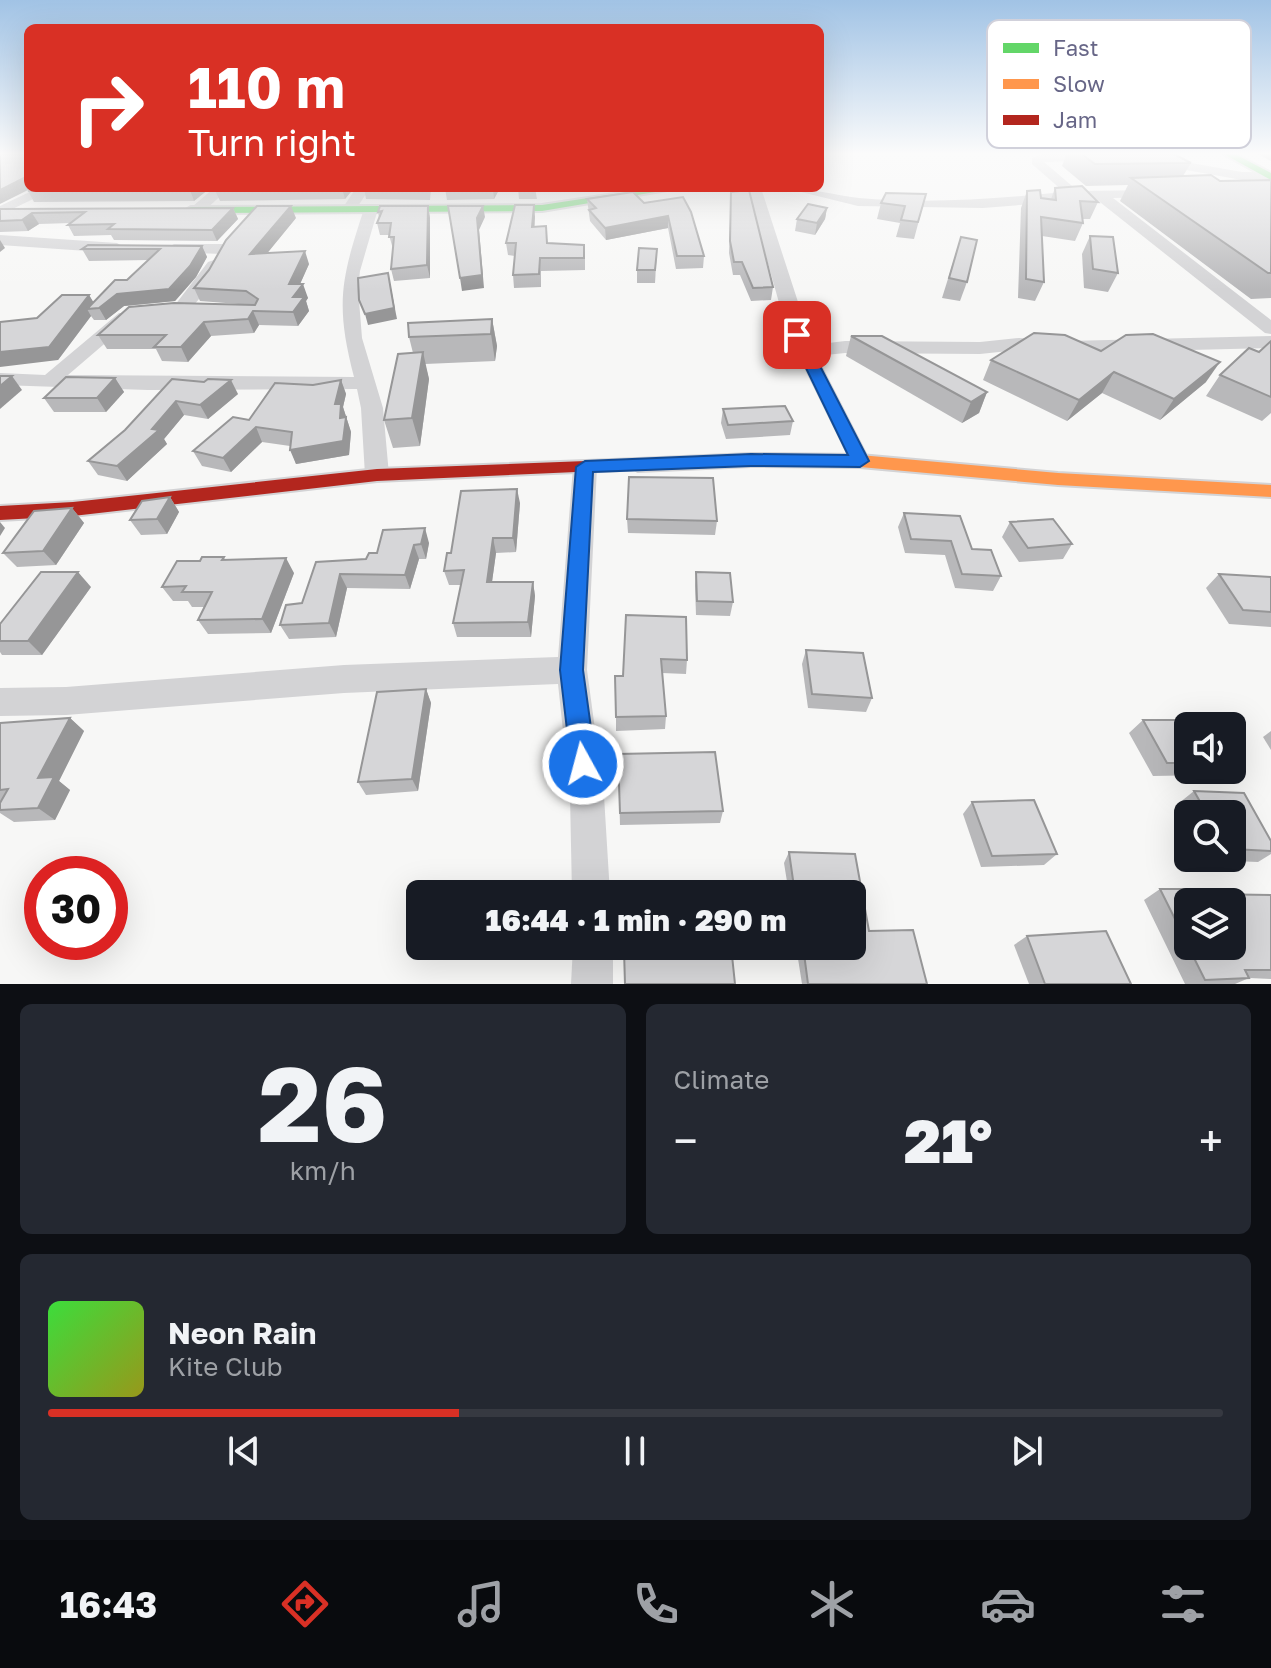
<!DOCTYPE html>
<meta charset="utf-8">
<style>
:root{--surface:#171b24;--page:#242831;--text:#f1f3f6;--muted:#9ea1a6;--line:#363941;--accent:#d93025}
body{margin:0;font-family:"Golos Text",sans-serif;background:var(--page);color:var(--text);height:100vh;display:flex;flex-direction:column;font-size:30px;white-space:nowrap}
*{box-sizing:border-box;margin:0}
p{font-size:26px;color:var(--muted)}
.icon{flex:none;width:44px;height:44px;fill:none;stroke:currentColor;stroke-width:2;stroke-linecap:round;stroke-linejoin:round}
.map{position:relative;height:984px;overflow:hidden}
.drawer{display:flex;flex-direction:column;gap:20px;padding:20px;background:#0d0f14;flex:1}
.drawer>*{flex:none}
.hud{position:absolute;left:24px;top:24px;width:800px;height:168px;border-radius:12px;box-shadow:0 8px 32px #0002;background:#d93025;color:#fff;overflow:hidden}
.controls{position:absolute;left:1174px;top:712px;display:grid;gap:16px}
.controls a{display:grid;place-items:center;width:72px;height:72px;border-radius:12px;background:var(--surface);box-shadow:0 8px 32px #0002;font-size:40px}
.speed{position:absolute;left:24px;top:856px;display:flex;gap:16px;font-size:40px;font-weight:700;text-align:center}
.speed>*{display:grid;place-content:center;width:104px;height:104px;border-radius:50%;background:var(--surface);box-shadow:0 8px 32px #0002;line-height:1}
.speed .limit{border:12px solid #d22;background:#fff;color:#111}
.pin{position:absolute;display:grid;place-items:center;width:68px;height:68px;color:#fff;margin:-34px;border-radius:16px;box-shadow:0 4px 12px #0006}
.me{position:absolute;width:88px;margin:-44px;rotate:353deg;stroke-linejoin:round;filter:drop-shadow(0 0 6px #0008)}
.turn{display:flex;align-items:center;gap:28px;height:168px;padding:0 32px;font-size:36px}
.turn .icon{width:104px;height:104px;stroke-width:2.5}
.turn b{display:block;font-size:56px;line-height:68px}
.big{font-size:60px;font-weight:800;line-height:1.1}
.drawer .card{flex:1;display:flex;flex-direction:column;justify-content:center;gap:12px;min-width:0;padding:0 28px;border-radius:12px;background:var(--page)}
.drawer .dial{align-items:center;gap:0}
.dial b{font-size:104px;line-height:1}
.song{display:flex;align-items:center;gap:24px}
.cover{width:96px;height:96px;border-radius:12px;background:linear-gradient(135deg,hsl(120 70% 55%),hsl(60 70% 35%))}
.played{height:8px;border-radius:4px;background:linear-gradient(90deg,var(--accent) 35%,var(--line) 35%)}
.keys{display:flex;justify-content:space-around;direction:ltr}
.heat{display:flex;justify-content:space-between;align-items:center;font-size:44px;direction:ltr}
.drawer .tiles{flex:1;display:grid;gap:20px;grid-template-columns:1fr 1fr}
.card:last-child{grid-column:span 2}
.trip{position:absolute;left:406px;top:880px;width:460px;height:80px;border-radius:12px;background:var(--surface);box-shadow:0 8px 32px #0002;font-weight:800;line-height:80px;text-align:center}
.dock{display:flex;height:128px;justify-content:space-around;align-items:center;background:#090b0e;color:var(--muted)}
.dock .icon{width:56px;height:56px}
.dock .active{color:var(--accent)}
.dock b{font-size:36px;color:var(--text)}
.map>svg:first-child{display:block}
</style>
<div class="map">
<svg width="1271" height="984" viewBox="0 0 1271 984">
<rect width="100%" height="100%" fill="#f7f7f6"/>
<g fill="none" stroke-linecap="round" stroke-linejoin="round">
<g stroke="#d3d3d5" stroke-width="4">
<g id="fast">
<polygon points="1222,153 1233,153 1271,173 1271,180"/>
<polygon points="654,188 679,188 542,211 191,213 186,210 191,207 542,205"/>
</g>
</g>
<g stroke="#d3d3d5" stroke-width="4">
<polygon id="slow" points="751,454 860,455 1058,473 1271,485 1271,497 1058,485 860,467 751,466 638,471 629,465 638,459"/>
</g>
<g stroke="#d3d3d5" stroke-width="4">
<polygon id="jam" points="638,459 644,461 647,465 644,469 377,481 73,516 0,520 0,506 73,502 377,469"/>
</g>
<g fill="#d3d3d5" fill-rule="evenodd">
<path d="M1097 153 1103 157 1101 160 1044 162 1078 191 1161 190V196L1156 197 1113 198 1271 320V334L1265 333 1096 199 983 208 858 206 785 188C811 188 834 195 859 198 927 204 996 199 1064 192L1032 164V158L1042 154Z"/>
<polygon points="1157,157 1242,172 1269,172 1271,179 1242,180 1153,164 1153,158"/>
<polygon points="38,188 56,188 0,215 0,206"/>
<polygon points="214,188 229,188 202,213 192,213 192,207"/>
<polygon points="356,188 370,188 354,212 344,212 342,209"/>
<polygon points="747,188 761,188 812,345 845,341 980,342 1019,338 1068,341 1271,336 1271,348 1068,353 1019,350 980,354 845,353 817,356 871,461 868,466 852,466 788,335"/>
<path d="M371 205 378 209 360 271 358 288 362 338 383 408 389 475 385 481H369L365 475 361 408 357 389 148 390 0 385V373L45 375 119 313H131L134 317 131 321 68 375 354 377C335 304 341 279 364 209Z"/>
<polygon points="0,235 117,243 125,248 117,253 102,252 0,245"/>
<polygon points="174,244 222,244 230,249 222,254 169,252 166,249"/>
<polygon points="214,260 222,265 211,285 187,313 175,313 172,309 175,305 208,262"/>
<polygon points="585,459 593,462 597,467 587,670 604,796 610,894 572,894 570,796 558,684 344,693 66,715 0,716 0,688 66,687 344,665 558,657 573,467 577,462"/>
<polygon points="573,946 613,946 613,984 571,984"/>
</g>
<use href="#fast" fill="#63d668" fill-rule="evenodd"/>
<use href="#slow" fill="#ff974d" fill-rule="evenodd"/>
<use href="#jam" fill="#b3261e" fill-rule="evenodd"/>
</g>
<g fill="#b8b8ba">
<polygon points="1067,153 1172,153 1191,163 1183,176 1220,181 1271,180 1271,298 1251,299 1120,201 1128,185 1086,186 1062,166"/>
<polygon points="1255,153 1271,153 1271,161"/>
<polygon points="34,188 210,188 194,201 34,202 28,191"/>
<polygon points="354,188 345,199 220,201 215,190"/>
<polygon points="364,188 431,188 430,200 366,199"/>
<polygon points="445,188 500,188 494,199 447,200"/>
<polygon points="518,188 535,188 537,199 519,199"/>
<polygon points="1055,188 1098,202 1090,219 1083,219 1083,223 1075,241 1042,236 1044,282 1035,301 1018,298 1021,208 1027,191 1041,198 1051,199"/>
<polygon points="731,192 773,287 771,300 751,301 740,275 733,275 729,253"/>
<polygon points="926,194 914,239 896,237 900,223 877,219 881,203"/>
<polygon points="683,197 704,256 703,268 676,269 668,228 606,240 590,221 587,199 644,203"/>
<polygon points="534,205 534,227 547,243 585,258 585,270 541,271 541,287 514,288 513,275 515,256 508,255 506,243"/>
<polygon points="428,206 430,218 430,278 394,281 391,269 393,249 389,235 380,235 377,223 379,218 378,212"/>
<polygon points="233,208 238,219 217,241 114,240 111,235 74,236 68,225 70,223 39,224 28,231 0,232 0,209"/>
<polygon points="827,208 825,219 815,235 795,231 797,219"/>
<polygon points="296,218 267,253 309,264 300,284 308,298 306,301 309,311 298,326 259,325 254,333 211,336 188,362 162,361 156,349 107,349 98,335 251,305 200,301 194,288"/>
<polygon points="1090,236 1118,273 1108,292 1084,288 1082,254"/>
<polygon points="961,237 967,282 960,301 942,298"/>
<polygon points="202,246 207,257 196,277 175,301 124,306 106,320 94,320 91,316 58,360 37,318 89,295 93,302 127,280 148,260 89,261 82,249"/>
<polygon points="657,249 655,283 637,283 637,270"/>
<polygon points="492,319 497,346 495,361 425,364 429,379 420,446 393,448 384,420 413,353 409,337"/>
<polygon points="851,336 987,392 979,413 962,423 846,356"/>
<polygon points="1271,341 1271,413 1262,421 1206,396 1220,375 1259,352"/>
<polygon points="1101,351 1206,382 1160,420 1102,393 1067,421 983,380 991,360"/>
<polygon points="115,378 124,392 106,412 54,412 44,398"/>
<polygon points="341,380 346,394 343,407 351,432 349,455 296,464 290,446 262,442 231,472 202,466 193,451 313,385"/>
<polygon points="204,382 238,394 208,419 184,415 164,439 167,444 127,481 98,475 88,461"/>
<polygon points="723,409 793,421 790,435 726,439 721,423"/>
<polygon points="170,497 179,512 167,534 141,535 130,520"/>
<polygon points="520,503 516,552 496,553 492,582 533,582 535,596 531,637 457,637 453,623 461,585 449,585 444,571 451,553"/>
<polygon points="72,508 84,523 56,565 17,567 3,553"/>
<polygon points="904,513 972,549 1001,576 993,591 955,588 945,555 905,553 898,527"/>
<polygon points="627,519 717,521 715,535 628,533"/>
<polygon points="1010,522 1072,544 1063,559 1019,562 1002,537"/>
<polygon points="383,530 429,543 426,559 419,559 410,589 347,588 336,637 289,639 280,625 302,603 316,562 366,559 377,553"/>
<polygon points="224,557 225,560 294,573 271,633 208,634 198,620 205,607 192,607 188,601 173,601 162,587 200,561"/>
<polygon points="696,572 733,602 730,616 696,615 695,586"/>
<polygon points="1219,574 1271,577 1271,627 1229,624 1206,588"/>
<polygon points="91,587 42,655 2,655 0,652 0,624"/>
<polygon points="626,615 687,660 686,674 662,673 666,716 665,729 616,731 616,717 623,676"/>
<polygon points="806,650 872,698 866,712 808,708 802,664"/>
<polygon points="426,689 431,703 418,791 366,795 358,782"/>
<polygon points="70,718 84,731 59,781 70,790 55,820 14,822 0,813 0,723"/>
<polygon points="1143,720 1188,726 1188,770 1214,770 1207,775 1153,776 1129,733"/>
<polygon points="1271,731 1271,750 1263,737"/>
<polygon points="618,754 723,811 720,823 620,825"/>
<polygon points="1194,791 1244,793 1271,841 1271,854 1258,862 1208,860 1207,858 1232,858 1232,814 1188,814 1188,821 1179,803"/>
<polygon points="972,802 1057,854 1044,865 981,867 963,814"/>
<polygon points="789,852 855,854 869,931 913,930 927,984 802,984 796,946 852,946 852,894 789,894 784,863"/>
<polygon points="1160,889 1204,894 1271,895 1271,979 1249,978 1235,984 1185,984 1144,900"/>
<polygon points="1027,936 1131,984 1029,984 1014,945"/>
</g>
<g fill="#969697">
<polygon points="28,176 28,188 32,188 0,204 0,190"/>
<polygon points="193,188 210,188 194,201 190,190"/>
<polygon points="342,188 354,188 345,199"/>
<polygon points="493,188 500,188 494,199 493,189"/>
<polygon points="534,205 535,217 534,239 532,227"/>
<polygon points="291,206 296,218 256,267 250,254"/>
<polygon points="428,206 430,218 430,278 427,265"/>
<polygon points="483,206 485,217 479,230 484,288 462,291 460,278 477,218"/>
<polygon points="233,208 238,219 217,241 212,230"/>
<polygon points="827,208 825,219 815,235 817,223"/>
<polygon points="32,213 39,224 28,231 22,220"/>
<polygon points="668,216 668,228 606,240 605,228"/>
<polygon points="0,240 5,248 0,252"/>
<polygon points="202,246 207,257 196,277 175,301 124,306 106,320 99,308 117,294"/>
<polygon points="305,251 309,264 296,293 303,284 308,298 306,301 309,311 298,326 293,312 289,284"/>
<polygon points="388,273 397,319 368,325 365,314"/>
<polygon points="89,295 97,308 87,309 91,316 58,360 0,367 0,352"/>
<polygon points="253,311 259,325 254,333 248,319"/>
<polygon points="492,319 497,346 495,361 491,334"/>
<polygon points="204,322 211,336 188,362 181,347"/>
<polygon points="423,352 429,379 420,446 412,418"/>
<polygon points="1220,362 1206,382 1160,420 1174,399"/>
<polygon points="1114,372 1102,393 1067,421 1079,400"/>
<polygon points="12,376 22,390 0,409 0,386"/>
<polygon points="115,378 124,392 106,412 97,398"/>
<polygon points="231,380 238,394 208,419 200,405"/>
<polygon points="341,380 346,394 343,407 351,432 349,455 296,464 290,450 335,404"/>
<polygon points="987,392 979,413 962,423 971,402"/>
<polygon points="176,401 184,415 164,439 167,444 127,481 117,466"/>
<polygon points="256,427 262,442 231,472 223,458"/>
<polygon points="517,489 520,503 516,552 513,538"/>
<polygon points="170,497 179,512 167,534 157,519"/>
<polygon points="72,508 84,523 56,565 43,551"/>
<polygon points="0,522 5,528 0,536"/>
<polygon points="425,528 429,543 426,559 421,544"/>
<polygon points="493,538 496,553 490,596 487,582"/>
<polygon points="414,545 419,559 410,589 405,575"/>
<polygon points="286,558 294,573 271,633 262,619"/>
<polygon points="78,572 91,587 42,655 28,641"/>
<polygon points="340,574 347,588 336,637 329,623"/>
<polygon points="533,582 535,596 531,637 528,622"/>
<polygon points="426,689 431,703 418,791 412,779"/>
<polygon points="70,718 84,731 59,781 70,790 55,820 38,808 38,778"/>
</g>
<g fill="#d6d6d8" stroke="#969697" stroke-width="2">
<polygon points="0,153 28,153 28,176 0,190"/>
<polygon points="1080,153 1172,153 1191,163 1095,164"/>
<polygon points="1211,175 1220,181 1271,180 1271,273 1268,273 1131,178"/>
<polygon points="1082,186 1098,202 1080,201 1083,223 1041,217 1044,282 1026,279 1027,191 1040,190 1041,198 1056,200 1055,188"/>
<polygon points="34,188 193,188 190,190 28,191"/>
<polygon points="217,188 342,188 215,190"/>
<polygon points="364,188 428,188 428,189"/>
<polygon points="445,188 493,188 445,189"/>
<polygon points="749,190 773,287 753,288 742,262 734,262 730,241 731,192"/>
<polygon points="633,192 644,203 683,197 691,212 704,256 677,256 668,216 605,228 589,210 596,208 587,199"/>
<polygon points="886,193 926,194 918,222 901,220 905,206 881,203"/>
<polygon points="808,204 827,208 817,223 797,219"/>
<polygon points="515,205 534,205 532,227 546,226 547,243 584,245 584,258 540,258 539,274 513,275 516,243 506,243"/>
<polygon points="257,206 291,206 250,254 305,251 289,284 303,284 293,297 304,297 293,312 253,311 248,319 204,322 181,347 154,347 166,335 98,335 129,307 174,303 255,305 258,299 246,291 194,288 209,270 226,240"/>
<polygon points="380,206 428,206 427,265 391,269 394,237 389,237 391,223 377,223 382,211 378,212"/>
<polygon points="448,206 483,206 477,218 482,275 460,278"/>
<polygon points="233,208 212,230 108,229 114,224 68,225 85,212 32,213 22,220 0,221 0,209"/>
<polygon points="1090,236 1113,237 1118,273 1093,269"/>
<polygon points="961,237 977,240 967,282 949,278"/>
<polygon points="88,245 202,246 190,266 169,289 117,294 99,308 87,309 115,280 127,280 160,249 82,249"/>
<polygon points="639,248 657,249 655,270 637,270"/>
<polygon points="388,273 394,308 365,314 359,300 358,278"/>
<polygon points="62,295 89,295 49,347 0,352 0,322 37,318"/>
<polygon points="492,319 491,334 409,337 408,323"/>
<polygon points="1034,333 1065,335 1101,351 1126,335 1153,334 1220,362 1174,399 1114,372 1079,400 991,360"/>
<polygon points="851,336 882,336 987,392 971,402"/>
<polygon points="1271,341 1271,397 1220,375 1249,348 1259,352"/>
<polygon points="423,352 412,418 384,420 398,354"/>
<polygon points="0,376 12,376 0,386"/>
<polygon points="66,377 115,378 97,398 44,398"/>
<polygon points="172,379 204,382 208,379 231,380 200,405 176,401 152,429 159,430 117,466 88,461 125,430"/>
<polygon points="341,380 335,404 341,404 340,418 346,417 343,441 290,450 292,432 256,427 223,458 193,451 233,417 249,420 275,383 313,385"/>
<polygon points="785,406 793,421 728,425 723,409"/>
<polygon points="629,477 713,478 717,521 627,519"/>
<polygon points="517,489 513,538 493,538 487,582 533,582 528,622 453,623 464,570 444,571 447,553 451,553 461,491"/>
<polygon points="170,497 157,519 130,520 142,501"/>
<polygon points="72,508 43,551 3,553 34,511"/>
<polygon points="904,513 960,516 972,549 991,550 1001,576 962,574 951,541 911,539"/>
<polygon points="1053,519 1072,544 1028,548 1010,522"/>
<polygon points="425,528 421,544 414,545 405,575 340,574 329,623 280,625 286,605 302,603 316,562 366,559 369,553 377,553 383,530"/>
<polygon points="202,557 224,557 222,560 286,558 262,619 198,620 212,592 182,592 186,586 162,587 177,561 200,561"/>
<polygon points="41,572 78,572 28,641 0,641 0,624"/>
<polygon points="696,572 730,573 733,602 697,601"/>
<polygon points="1219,574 1271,577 1271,612 1243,610"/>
<polygon points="626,615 686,617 687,660 661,659 666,716 616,717 615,676 623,676"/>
<polygon points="806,650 863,653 872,698 812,694"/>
<polygon points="426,689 412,779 358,782 377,692"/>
<polygon points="70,718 38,778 54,777 38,808 0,810 0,803 8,789 0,790 0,723"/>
<polygon points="1143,720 1196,720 1200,726 1188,726 1188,763 1167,763"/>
<polygon points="715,752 723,811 620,813 618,754"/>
<polygon points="1194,791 1244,793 1271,841 1271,851 1232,849 1232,814 1207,814"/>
<polygon points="1034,800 1057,854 992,856 972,802"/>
<polygon points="789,852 855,854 869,931 913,930 927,984 808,984 803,946 852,946 852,894 795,894"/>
<polygon points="1160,889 1201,889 1204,894 1271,895 1271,970 1245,970 1249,978 1205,980 1188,946 1232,946 1232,902 1188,902 1188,945"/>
<polygon points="1106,931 1131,984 1045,984 1027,936"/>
<polygon points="713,946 731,946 735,984 625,984 624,950"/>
</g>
<linearGradient id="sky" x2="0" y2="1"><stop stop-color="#a1c3e5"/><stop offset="0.53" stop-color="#fbfbfb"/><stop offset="1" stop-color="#fbfbfb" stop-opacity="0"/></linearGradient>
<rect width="1271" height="290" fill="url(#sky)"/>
<polygon fill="#1a73e8" stroke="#114b97" stroke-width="2" points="797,331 804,335 869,461 860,467 751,466 593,472 583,670 596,764 592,773 583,777 574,773 571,764 560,670 576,467 585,461 751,454 848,455 790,335"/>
<rect x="987" y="20" width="264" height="128" rx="12" fill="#fff" stroke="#d1d1db" stroke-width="2"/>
<rect x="1003" y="43" width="36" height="10" fill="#63d668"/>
<rect x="1003" y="79" width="36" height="10" fill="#ff974d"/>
<rect x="1003" y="115" width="36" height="10" fill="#b3261e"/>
<g font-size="22" fill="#676687">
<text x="1053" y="56">Fast</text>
<text x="1053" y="92">Slow</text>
<text x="1053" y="128">Jam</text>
</g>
</svg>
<div class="controls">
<a><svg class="icon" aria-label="sound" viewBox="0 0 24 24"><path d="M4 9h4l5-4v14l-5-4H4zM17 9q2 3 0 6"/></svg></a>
<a><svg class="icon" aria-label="search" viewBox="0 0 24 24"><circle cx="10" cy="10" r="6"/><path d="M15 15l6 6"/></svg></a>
<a><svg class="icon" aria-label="layers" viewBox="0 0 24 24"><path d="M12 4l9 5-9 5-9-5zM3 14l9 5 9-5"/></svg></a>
</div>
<div class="speed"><div class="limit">30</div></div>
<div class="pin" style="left:797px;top:335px;background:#d93025"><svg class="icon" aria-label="arrive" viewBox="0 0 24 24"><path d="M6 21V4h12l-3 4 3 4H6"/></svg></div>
<svg class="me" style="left:583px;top:764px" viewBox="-20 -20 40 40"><circle r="17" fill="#1a73e8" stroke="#fff" stroke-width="3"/><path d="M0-11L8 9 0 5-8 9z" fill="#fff"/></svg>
<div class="trip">16:44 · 1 min · 290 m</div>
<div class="hud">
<div class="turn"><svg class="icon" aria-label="right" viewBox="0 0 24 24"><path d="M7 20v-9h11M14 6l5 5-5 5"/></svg><div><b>110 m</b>Turn right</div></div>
</div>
</div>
<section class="drawer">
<div class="tiles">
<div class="card dial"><b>26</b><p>km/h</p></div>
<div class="card"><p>Climate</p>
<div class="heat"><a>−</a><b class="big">21°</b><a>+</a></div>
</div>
<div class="card">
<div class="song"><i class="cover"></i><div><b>Neon Rain</b><p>Kite Club</p></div></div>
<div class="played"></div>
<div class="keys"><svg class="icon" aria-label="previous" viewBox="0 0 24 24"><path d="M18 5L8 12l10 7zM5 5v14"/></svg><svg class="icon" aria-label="pause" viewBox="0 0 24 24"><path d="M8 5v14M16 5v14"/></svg><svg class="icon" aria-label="next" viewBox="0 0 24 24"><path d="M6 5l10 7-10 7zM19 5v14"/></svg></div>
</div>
</div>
</section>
<nav class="dock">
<b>16:43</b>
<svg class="icon active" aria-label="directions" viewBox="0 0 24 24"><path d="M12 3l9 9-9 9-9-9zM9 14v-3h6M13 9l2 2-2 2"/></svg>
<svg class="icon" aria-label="music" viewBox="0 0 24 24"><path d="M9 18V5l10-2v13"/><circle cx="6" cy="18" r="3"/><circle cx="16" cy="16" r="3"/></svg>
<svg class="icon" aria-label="phone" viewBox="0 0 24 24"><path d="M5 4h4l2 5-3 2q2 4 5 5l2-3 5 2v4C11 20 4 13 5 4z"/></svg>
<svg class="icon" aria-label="climate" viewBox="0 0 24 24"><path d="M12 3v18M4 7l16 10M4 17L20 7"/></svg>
<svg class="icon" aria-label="car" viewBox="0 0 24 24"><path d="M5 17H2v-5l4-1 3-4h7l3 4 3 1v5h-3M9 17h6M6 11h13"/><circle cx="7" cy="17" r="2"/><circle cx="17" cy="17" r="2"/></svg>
<svg class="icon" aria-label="filters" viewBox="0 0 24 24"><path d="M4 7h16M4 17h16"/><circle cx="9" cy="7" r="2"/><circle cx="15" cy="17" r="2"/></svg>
</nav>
